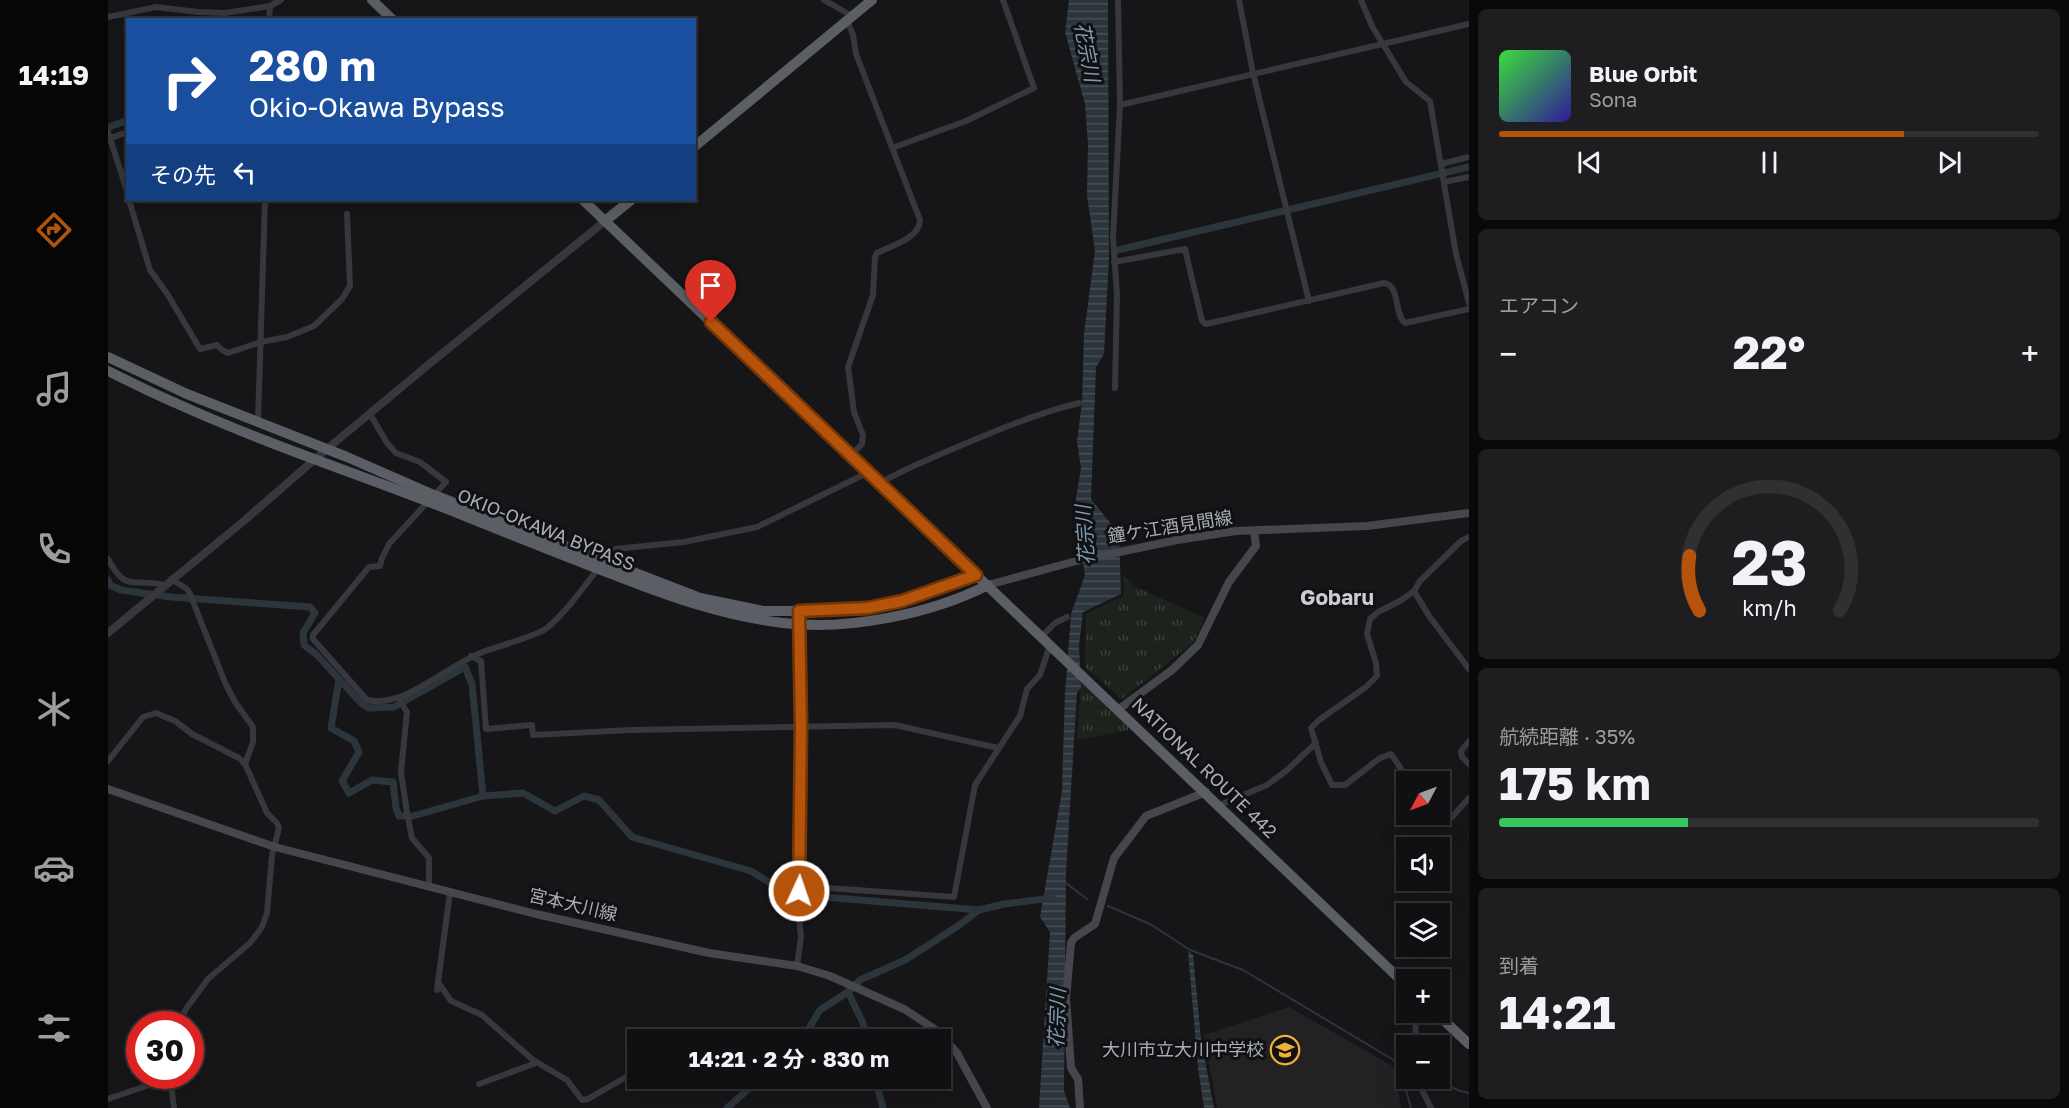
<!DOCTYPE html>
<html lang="ja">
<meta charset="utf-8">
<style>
:root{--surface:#101012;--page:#1e1e20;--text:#f1f3f6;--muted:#9c9d9f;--line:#303032;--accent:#b45309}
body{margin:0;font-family:"Golos Text","Noto Sans JP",sans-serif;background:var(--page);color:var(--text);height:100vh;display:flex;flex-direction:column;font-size:22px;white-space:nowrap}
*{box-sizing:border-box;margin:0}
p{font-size:20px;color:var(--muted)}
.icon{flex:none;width:33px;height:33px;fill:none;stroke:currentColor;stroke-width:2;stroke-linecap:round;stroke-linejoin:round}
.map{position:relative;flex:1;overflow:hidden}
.drawer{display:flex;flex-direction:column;gap:9px;padding:9px;background:#09090a;width:600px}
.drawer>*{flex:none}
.banner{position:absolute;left:18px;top:18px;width:570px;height:183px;border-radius:0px;box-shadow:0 6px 24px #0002,0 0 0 2px var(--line);background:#1a4fa0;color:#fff;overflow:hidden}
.needle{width:39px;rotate:229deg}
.tools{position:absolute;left:1288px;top:771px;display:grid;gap:12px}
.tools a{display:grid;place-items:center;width:54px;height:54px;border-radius:0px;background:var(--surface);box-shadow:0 6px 24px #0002,0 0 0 2px var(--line);font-size:30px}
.speed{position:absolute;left:18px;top:1011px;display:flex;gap:12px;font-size:30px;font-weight:700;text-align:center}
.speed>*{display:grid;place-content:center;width:78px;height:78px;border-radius:50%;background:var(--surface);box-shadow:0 6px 24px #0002,0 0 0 2px var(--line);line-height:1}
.speed .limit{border:9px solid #d22;background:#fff;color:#111}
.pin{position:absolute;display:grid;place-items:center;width:51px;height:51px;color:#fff;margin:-62px -26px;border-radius:50% 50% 50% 0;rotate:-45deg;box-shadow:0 0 6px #0007}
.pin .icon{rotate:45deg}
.me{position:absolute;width:66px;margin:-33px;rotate:3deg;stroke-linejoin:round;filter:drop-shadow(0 0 4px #0008)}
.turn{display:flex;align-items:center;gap:21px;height:126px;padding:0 24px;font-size:27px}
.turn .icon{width:78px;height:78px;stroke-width:2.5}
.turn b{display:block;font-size:42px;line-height:51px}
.then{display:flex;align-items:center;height:57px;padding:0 24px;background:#0003;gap:12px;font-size:22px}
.big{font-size:45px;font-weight:700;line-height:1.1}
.drawer .tile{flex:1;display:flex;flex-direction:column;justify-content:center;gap:9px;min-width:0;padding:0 21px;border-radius:9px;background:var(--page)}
.drawer .dial{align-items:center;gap:0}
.dial svg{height:156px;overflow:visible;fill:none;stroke:var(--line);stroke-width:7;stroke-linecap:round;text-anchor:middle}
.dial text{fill:var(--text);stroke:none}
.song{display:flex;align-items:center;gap:18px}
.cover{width:72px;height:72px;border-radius:9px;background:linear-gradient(135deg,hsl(120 70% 55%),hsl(250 70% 35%))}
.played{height:6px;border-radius:3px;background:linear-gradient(90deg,var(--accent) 75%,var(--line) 75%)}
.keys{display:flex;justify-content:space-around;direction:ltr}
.heat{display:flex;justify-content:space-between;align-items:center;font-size:33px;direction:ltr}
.charge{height:9px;border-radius:4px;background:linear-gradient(90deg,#34c759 35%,var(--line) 0)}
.trip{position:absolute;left:519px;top:1029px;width:324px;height:60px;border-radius:0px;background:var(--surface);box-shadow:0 6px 24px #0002,0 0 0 2px var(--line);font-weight:700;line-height:60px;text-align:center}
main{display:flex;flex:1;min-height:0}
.tab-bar{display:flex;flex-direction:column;width:108px;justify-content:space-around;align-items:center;background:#060607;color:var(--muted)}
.tab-bar .icon{width:42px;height:42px}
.tab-bar .active{color:var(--accent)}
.tab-bar b{font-size:27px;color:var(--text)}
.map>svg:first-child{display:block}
</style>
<main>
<nav class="tab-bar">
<b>14:19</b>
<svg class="icon active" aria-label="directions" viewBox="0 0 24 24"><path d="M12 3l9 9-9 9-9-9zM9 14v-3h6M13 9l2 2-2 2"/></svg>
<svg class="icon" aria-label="music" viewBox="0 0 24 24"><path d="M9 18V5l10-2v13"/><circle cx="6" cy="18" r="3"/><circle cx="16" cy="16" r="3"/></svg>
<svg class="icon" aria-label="phone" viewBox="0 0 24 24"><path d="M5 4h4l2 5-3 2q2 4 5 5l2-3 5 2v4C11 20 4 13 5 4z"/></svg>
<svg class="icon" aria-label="climate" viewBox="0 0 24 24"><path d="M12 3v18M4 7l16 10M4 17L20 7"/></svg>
<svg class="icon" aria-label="car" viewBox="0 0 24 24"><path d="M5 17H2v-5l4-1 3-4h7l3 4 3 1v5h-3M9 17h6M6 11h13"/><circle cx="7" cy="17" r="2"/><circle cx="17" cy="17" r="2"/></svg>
<svg class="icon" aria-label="filters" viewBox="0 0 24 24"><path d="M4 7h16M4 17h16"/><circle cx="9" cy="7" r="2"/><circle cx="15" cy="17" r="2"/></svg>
</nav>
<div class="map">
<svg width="1361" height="1108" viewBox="0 0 1361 1108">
<defs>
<pattern id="grass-tufts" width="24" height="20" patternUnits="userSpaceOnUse" patternTransform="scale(1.5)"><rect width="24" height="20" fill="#1c231d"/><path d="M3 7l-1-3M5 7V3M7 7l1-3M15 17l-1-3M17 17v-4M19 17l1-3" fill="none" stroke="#3a403c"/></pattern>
<pattern id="water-rules" width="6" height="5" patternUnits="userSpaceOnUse" patternTransform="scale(1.5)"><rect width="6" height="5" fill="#2c353c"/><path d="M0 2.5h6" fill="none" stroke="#485056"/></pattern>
</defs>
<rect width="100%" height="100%" fill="#161618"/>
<polygon fill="#222225" points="1181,1007 1283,1065 1287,1071 1293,1108 1109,1108 1096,1035"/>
<g fill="url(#grass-tufts)">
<polygon points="1016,577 1028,587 1097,618 1085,643 1014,699 977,667 978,614 1015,596"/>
<polygon points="973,680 1020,718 1020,730 969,740"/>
</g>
<g fill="url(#water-rules)">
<polygon points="961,0 1000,0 1001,258 996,354 988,367 983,499 1011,534 1013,594 975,612 971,645 973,688 969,692 958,872 956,1091 962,1108 931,1108 942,932 932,917 954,791 957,693 963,614 977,575 967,504 973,468 969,442 974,402 976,334 987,251 979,195 980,144 977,104 957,32"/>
<polygon points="1080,951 1085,955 1093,1039 1106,1108 1096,1108 1090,1068"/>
</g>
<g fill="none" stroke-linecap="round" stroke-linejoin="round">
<g stroke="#2c353c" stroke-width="2">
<polyline points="958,883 979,899"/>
<polyline points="1000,906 1042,924 1082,950 1135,970 1299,1068"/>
<polyline points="1297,1067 1295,1080 1303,1108"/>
<polyline points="1322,1078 1352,1091 1361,1093"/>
</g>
<g stroke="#2c353c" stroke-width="7">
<polyline points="1,127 20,120"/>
<polyline points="1010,250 1361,167"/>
<polyline points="0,580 2,585 13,590 63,597 202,607 207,613 195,633 196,645 209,655 253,703 261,708 286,707 357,667 364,684 375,796"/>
<polyline points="231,679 223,728 246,741 251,752 234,781 241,793 264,780 285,782 288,808 291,816 305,816 375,796 415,793 447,811 476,796 491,800 524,837 643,871 680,894 871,910"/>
<polyline points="740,992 755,1023 759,1040"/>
<polyline points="694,1040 712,1010 740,992 752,980 797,960 850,926 871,910 896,904 944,898"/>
<polyline points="767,1078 775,1108"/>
<polyline points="619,1108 653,1078"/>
</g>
<g stroke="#37383d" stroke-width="6">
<polyline points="716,0 744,16"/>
<polyline points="1131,0 1145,73 1201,301"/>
<polyline points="1253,0 1264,26 1298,82 1322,101 1348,254 1361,303"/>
<polyline points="0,17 48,7 90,12 117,13 162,6 173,0"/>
<polyline points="161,20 162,6"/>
<path d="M739 20 745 35 748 54 812 220C812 238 783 246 769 253L767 257 765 295 740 367 746 412 755 435 754 444 743 455"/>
<polyline points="1012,105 1361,24"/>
<polyline points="0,132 20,194"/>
<polyline points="0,139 20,132"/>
<polyline points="784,148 858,121 926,88 895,0"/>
<polyline points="1333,164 1361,157"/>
<polyline points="1336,182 1361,177"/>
<polyline points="21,200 42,270 60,295 92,349 109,345 114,350 120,353 153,342 179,337 206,326 234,299 242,286 239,214"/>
<path d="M1006 262 1077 249 1094 321 1098 324 1276 283C1293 286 1285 313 1297 323L1361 309"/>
<polyline points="1007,388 1009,295 1005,237 1012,105 1010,0"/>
<path d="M262 414 279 443 288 453 312 462 338 482 281 544 274 558 272 566 261 567 205 635V639L259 700C297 709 340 664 375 652 388 647 431 635 439 628 466 605 483 574 507 549L576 542 649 527 761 472"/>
<polyline points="150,422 157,200"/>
<path d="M772 483C794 470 817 461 840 451 882 433 926 414 971 403"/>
<path d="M0 559C19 594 24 577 56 585"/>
<polyline points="63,579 79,589 82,594 118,685 127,702 145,727 145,742 137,764"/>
<polyline points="1306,591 1321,616 1361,669"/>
<polyline points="933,637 947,623 959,617"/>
<polyline points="363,656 373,661 378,729 424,725 425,735 523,730 787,725 890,748"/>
<polyline points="290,698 299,712 293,772 299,813 304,838 321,858 321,886"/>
<polyline points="1361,741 1353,751 1354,757 1361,764"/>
<polyline points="0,761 35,717 48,713 67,721 84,734 131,758 137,764 159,813 169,823 171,828 164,855 159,913 154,927 142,943 100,979 78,1009 70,1024"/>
<polyline points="1302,782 1283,754 1272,758 1237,785 1224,785 1213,762 1203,728 1211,720 1258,687 1269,676 1268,663 1259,634 1262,619 1270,612 1292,601 1306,591 1312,581 1353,541 1361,537"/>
<polyline points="1112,805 1159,785 1178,771 1208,743"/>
<polyline points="1326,814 1334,819 1344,817 1361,798"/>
<polyline points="692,886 846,897 867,785 912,716 919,689 932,675 942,645"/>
<polyline points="689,966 693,937 689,899 692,886 693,727 691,611"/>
<polyline points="330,982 343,1001 374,1015 425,1060 459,1080 474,1100 480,1099 530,1070"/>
<polyline points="329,990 342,892"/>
<polyline points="1307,1012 1308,1046"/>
<polyline points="62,1076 66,1108"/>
<polyline points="1308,1078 1323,1108"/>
<polyline points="371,1084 428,1063"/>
<polyline points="0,1099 62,1078"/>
</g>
<polyline stroke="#37383d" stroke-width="8" points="0,633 137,520 207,459 320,365 497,221"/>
<g stroke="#45474d" stroke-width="8">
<polyline points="880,585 968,561 1069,540 1128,531 1259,526 1361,513"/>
<polyline points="1011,709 1064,670 1090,645 1121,582 1148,546 1146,531"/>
<polyline points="0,789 167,847 428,914 601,953 689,966 722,976 796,1009 828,1030 849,1053 879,1108"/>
<polyline points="972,1108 970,1079 963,1068 958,998 963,943 966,938 987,924 1006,858 1038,816 1098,792"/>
</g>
<g stroke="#5b5e65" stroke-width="10">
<polyline points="264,0 285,20"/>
<polyline points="586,147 764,0"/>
<polyline points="475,200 1299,986"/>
<polyline points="497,221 523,200"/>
<polyline points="0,357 79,394 239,457 326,495 592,598 655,611 725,611 760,608 793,601 868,575"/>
<path d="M0 371C24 383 48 395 72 405 163 446 259 477 352 514 404 535 456 556 509 576 563 597 616 616 675 623 739 631 823 614 880 585"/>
<polyline points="1327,1012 1361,1044"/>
</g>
</g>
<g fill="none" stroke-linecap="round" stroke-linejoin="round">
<g stroke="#753606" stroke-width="15">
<polyline id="route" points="603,322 868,575 794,601 760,608 691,611 693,727 691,891"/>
</g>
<use href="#route" stroke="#b45309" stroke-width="10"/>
</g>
<defs>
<g id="school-ring" transform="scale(1.5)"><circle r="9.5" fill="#111113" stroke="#f2b134" stroke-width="1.5"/><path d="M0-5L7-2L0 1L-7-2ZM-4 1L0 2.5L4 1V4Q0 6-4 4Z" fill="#f2b134"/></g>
</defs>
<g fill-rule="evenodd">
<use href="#school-ring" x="1177" y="1050"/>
</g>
<g text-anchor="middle" stroke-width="6" stroke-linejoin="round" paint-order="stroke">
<g font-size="18" fill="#a8adb8" stroke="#111113">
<text transform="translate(1062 527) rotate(-9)" y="6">鐘ケ江酒見間線</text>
<text transform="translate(438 530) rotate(22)" y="6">OKIO-OKAWA BYPASS</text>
<text transform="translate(1096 768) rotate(44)" y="6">NATIONAL ROUTE 442</text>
<text transform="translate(465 905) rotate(13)" y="6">宮本大川線</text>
</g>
<g font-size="18" fill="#a8adb8" stroke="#111113" text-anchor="end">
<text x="1156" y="1056">大川市立大川中学校</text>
</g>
<g font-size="20" font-style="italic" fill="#7f9bb3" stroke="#111113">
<text transform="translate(979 52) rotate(79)" y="7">花宗川</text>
<text transform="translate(977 535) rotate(-94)" y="7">花宗川</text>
<text transform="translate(949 1018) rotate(-88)" y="7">花宗川</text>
</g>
<g font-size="21" font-weight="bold" fill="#c9ccd4" stroke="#111113">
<text x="1229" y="605">Gobaru</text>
</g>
</g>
</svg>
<div class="tools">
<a><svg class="needle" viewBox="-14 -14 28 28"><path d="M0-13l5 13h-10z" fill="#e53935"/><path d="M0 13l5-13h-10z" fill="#9c9d9f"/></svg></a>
<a><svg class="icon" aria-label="sound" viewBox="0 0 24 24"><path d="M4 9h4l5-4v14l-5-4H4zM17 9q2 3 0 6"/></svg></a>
<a><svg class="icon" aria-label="layers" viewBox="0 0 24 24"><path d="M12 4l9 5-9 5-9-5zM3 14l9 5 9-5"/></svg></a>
<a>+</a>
<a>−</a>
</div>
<div class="speed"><div class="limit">30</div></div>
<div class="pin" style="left:603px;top:322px;background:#d93025"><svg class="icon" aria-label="arrive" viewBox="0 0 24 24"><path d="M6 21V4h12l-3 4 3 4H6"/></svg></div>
<svg class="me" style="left:691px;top:891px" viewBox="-20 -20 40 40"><circle r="17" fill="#b45309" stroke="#fff" stroke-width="3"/><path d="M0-11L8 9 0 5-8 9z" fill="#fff"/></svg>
<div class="trip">14:21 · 2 分 · 830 m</div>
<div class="banner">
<div class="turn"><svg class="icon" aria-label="right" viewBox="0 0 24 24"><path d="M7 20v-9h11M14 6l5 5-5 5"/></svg><div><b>280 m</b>Okio-Okawa Bypass</div></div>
<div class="then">その先<svg class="icon" aria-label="left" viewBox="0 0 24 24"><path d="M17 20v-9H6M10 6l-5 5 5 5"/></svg></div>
</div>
</div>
<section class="drawer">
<div class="tile">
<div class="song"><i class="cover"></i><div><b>Blue Orbit</b><p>Sona</p></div></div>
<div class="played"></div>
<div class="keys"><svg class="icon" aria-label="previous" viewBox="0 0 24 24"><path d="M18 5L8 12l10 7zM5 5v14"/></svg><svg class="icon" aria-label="pause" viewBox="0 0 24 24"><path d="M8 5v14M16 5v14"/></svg><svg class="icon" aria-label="next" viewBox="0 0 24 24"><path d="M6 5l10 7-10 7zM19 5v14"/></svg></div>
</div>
<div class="tile"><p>エアコン</p>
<div class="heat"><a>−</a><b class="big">22°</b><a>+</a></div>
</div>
<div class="tile dial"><svg viewBox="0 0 100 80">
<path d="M14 69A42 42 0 1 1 86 69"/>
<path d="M14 69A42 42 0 0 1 9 41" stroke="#b45309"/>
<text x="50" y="56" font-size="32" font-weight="700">23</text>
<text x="50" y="72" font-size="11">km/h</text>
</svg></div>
<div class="tile"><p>航続距離 · 35%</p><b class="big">175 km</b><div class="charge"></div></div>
<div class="tile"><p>到着</p><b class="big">14:21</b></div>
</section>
</main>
